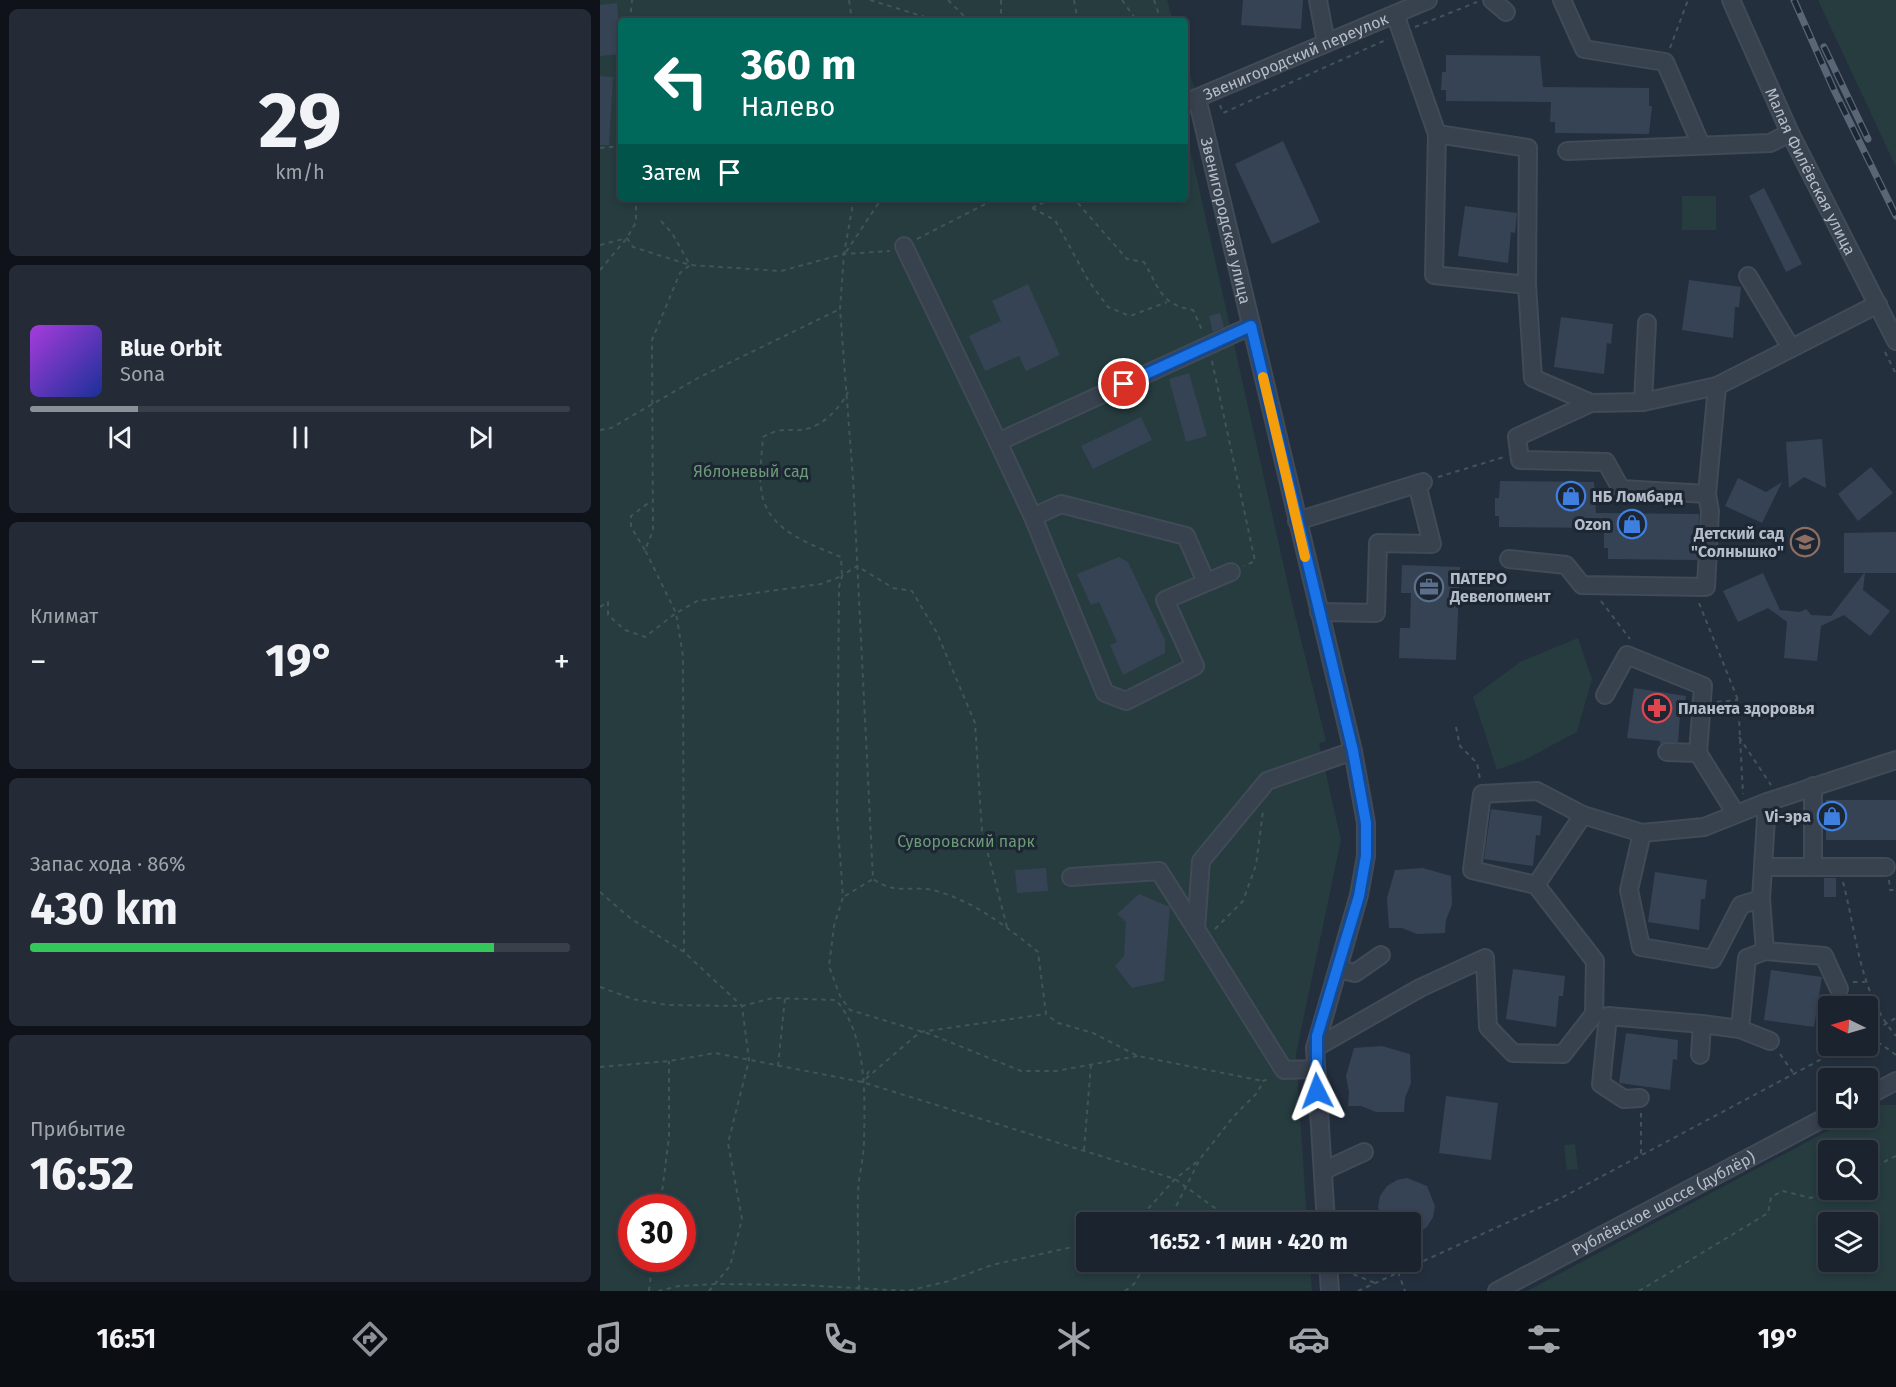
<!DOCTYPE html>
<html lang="ru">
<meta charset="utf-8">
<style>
:root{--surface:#1b232e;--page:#242b36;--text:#f1f3f6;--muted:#a0a4aa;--line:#39404a;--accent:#8c9099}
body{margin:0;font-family:"Fira Sans",sans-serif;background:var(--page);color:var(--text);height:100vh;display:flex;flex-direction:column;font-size:22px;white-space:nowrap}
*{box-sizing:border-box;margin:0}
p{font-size:20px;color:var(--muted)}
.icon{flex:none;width:33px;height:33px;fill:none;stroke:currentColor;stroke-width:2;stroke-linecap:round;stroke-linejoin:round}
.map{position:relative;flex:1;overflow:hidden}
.sheet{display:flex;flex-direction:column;gap:9px;padding:9px;background:#0f1319;width:600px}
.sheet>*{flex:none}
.banner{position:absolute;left:18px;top:18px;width:570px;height:183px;border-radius:6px;box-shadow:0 3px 9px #0003,0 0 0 2px var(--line);background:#00695c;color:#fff;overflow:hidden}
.needle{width:39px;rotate:275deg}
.tools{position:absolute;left:1218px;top:996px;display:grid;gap:12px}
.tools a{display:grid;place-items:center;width:60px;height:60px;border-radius:6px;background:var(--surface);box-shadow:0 3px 9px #0003,0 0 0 2px var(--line);font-size:30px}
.speed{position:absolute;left:18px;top:1194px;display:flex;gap:12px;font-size:30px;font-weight:700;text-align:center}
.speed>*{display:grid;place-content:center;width:78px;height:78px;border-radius:50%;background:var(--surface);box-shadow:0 3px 9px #0003,0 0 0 2px var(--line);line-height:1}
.speed .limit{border:9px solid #d22;background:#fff;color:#111}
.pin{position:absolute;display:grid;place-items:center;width:51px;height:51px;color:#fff;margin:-26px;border:3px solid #fff;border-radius:50%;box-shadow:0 2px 6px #0007}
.me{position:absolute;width:66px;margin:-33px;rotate:357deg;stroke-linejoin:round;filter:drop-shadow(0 0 4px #0008)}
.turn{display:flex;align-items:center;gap:21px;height:126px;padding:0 24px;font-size:27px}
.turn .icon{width:78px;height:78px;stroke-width:2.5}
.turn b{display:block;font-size:42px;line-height:51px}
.then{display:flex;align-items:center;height:57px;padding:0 24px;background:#0003;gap:12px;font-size:22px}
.big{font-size:45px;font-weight:700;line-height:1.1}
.sheet .widget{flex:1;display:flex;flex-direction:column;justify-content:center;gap:9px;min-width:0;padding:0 21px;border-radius:9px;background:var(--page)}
.sheet .dial{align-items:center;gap:0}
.dial b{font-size:78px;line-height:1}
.song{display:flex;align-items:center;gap:18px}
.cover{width:72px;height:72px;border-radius:9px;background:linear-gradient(135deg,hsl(280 70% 55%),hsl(230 70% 35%))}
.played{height:6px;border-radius:3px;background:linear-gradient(90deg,var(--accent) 20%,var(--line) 20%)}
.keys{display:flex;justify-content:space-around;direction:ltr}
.heat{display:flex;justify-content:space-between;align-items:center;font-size:33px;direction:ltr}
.charge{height:9px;border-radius:4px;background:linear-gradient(90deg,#34c759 86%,var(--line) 0)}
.trip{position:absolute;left:476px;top:1212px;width:345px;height:60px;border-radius:6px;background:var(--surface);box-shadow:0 3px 9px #0003,0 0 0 2px var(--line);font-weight:700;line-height:60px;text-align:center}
.dock{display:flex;height:96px;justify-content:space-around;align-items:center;background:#0b0e12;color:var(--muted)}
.dock .icon{width:42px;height:42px}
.dock .selected{color:var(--accent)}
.dock b{font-size:27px;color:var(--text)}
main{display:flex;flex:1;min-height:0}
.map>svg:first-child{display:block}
</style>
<main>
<section class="sheet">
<div class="widget dial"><b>29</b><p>km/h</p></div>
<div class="widget">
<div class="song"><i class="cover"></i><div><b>Blue Orbit</b><p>Sona</p></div></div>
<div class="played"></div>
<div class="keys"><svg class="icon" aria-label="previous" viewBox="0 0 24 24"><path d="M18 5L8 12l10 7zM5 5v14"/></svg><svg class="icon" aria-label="pause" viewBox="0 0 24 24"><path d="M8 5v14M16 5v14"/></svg><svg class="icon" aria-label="next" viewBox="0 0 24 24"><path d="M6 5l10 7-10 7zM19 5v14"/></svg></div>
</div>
<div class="widget"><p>Климат</p>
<div class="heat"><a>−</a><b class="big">19°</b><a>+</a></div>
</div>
<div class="widget"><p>Запас хода · 86%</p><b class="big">430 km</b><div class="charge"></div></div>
<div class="widget"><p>Прибытие</p><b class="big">16:52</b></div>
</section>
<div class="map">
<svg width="1296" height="1291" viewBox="0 0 1296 1291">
<rect width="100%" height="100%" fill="#242f3e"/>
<g fill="#263c3f" fill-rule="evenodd">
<path d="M0 0H567L573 21H21V198H585V126L693 607 726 741 719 743 741 840 696 1054 707 1222H486V1262H710L712 1291H0ZM32 1208H82V1258H32Z"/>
<polygon points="1218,0 1296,0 1296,167"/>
<polygon points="585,59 596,93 585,111"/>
<rect x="1082" y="196" width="34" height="34"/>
<polygon points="978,638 992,679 977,732 926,759 897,770 873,697 920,662"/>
<path d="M1276 1105H1296V1291H927L1252 1118H1268V1109ZM1268 1150V1190H1228V1150ZM1228 1222H1268V1262H1228Z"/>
<polygon points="975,1144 978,1169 967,1170 964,1145"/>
</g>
<g fill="#364354">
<polygon points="643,0 703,0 701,29 641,25"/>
<polygon points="17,3 21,54 0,56 0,5"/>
<polygon points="846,55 940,56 943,87 1049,88 1049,106 1052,106 1049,134 955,133 955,122 950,122 951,102 846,101 846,90 841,90 842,72 846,72"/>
<polygon points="0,76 13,77 9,145 0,145"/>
<polygon points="683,141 720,222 672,244 635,164"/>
<polygon points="1164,188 1202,264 1186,272 1149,196"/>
<polygon points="865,206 917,213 915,233 911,232 908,263 858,256"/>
<polygon points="1089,280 1141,287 1139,307 1135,307 1133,338 1082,330"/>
<polygon points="428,284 460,355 426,371 419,356 385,371 369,336 401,321 392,301"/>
<polygon points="620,313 624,327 613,332 609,316"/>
<polygon points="961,317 1013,324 1011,344 1007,343 1004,374 954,367"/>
<polygon points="589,373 607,436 586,442 569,379"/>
<polygon points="541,417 552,440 493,469 481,446"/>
<polygon points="1222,439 1226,488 1204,477 1189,488 1186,442"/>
<polygon points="1271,467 1293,493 1258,521 1238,494"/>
<polygon points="1138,478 1166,492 1182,482 1162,523 1125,506"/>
<polygon points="900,481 994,482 996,513 1099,514 1097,560 1008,559 1008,548 1004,548 1004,528 899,527 899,516 895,516 895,498 899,498"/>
<polygon points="1296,532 1296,573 1265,573 1263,590 1290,611 1270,636 1244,615 1221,626 1217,661 1184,658 1187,622 1168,608 1138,622 1123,591 1163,573 1180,610 1200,612 1206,609 1211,615 1231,616 1264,573 1244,573 1244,533"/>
<polygon points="519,557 528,562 565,640 565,653 523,675 510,645 517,642 499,602 491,605 477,574"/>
<polygon points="802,565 860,567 856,660 799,658 800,628 810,628 811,593 801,593"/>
<polygon points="1034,688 1086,696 1084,715 1080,715 1078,742 1060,744 1060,741 1027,738"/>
<rect x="1226" y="800" width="70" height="40"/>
<polygon points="891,809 942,816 940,836 936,835 933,866 884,859"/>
<polygon points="446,868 448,891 417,893 415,870"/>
<polygon points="823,868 851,876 852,905 846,920 845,933 817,934 802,928 789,928 787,898 795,870"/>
<polygon points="1055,872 1107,880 1105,899 1101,899 1099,930 1048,922"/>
<rect x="1224" y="878" width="12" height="19"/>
<polygon points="539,894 570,907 564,981 532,988 515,966 524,956 526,922 517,914"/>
<polygon points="913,969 965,976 963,996 959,996 956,1027 906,1019"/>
<polygon points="1171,970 1222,977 1214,1027 1164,1020"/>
<polygon points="1026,1033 1078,1040 1077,1060 1073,1059 1070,1090 1019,1083"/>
<polygon points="782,1046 810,1054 811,1083 805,1098 804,1112 776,1112 761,1106 748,1106 749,1092 746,1076 754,1048"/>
<polygon points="846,1096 898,1103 891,1160 839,1153"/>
<polygon points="807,1178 827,1186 835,1206 833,1217 827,1227 810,1238 810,1222 784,1222 778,1208 780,1196 787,1186 797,1180"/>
</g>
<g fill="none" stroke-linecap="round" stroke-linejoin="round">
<g stroke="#414a57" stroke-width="20">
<g id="minor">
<polyline points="718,0 726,43"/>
<polyline points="892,0 906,12"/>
<polyline points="962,0 984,49 1065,62 1101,145"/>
<path id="s1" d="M1131 0 1190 133 1296 341"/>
<polyline points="795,14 837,134 834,275 927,285 928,148 837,134"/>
<path id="s2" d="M597 98 753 751 766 823V856L759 895 715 1048 726 1222"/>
<path id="s3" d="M585 103 828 0"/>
<polyline points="967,151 1170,143 1190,133"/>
<polyline points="304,246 398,442 651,326"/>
<polyline points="1148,276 1191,348"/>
<polyline points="927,285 933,378 991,403 1043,402 1117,386 1278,304"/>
<polyline points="1043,402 1047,323"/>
<polyline points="991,403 917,437 920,460 1006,462 1021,489 1107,494"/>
<polyline points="398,442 433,517"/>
<polyline points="697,521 823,482"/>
<polyline points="909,559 966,565 982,585 1106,587 1110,511 1107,494 1117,386"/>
<polyline points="606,582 586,536 461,504 433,517 505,693 526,701 595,666 565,600 631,572"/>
<polyline points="719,612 776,613 778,543 832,544 817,484"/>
<polyline points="1005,695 1027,655 1103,686 1098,753 1136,814"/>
<polyline points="1067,752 1098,753"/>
<polyline points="1167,802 1161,899 1165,951 1224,956 1239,989"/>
<polyline points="1042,833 1029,890 1041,947 1113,959 1141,905 1161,899"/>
<polyline points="1163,867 1286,867"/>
<polyline points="1213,867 1213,786"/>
<polyline points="471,877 559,871 596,929"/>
<polyline points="936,885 872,870 882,794 937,791 983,815"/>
<polyline points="1165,951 1147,958 1140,1029 1170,1041"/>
<polyline points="738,969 755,973 781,955"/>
<polyline points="715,1048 820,988 885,958 888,1027 913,1053 963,1054 994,1014 995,961 936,885 983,815 1042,833 1104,827 1167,802 1296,760"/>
<polyline points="1100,1055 1102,1024 1140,1029"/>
<polyline points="715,1069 684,1070 596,929 601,861 667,781 753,751"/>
<polyline points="1268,1096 1296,1081"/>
<polyline points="1040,1098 1024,1099 1001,1084 1008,1016 1102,1024"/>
<polyline points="723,1171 764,1152"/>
<polyline points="728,1262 730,1291"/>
<path id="s4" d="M897 1291 1228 1116"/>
</g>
</g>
<g stroke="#3f5557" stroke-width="2" stroke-dasharray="4.5 4.5" stroke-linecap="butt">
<polyline points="249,0 252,21"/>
<polyline points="270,0 338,21"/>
<polyline points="348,0 369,21"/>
<polyline points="401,0 401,21"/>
<polyline points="474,0 478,21"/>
<polyline points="522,0 537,21"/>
<polyline points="554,0 561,21"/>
<polyline points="30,21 32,0"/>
<polyline points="815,27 877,2"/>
<polyline points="1070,48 1088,0"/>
<polyline points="620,105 623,113 788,39"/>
<polyline points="0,148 21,146"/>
<path d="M254 198 244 254 240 309 253 479 273 879C299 897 314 883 340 892 378 904 408 928 438 952L446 1014 458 1023 493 1033 538 1056 663 1081"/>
<path d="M461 198 476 201 527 259 544 262C559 288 561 305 593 310L602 330"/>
<polyline points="432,208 455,220 488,280 508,307 530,316 567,302"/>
<polyline points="432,208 453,198"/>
<polyline points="61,221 72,233 90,265 80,273 52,340 53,531 45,550 76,613 83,656 84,952"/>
<polyline points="27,238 33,247 90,265 181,271 244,254 290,251"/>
<polyline points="317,239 397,198"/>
<polyline points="0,245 27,238"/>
<polyline points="246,252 282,198"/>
<polyline points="0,270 27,238 36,222 36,198"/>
<polyline points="1285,352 1296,374"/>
<polyline points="612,361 655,561 644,566"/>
<polyline points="0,430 11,428 98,378 240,309"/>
<polyline points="838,477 904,457"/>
<polyline points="45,550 31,527 31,516 51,501"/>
<polyline points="1001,601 1030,639"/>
<polyline points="1099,603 1138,700 1143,794"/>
<path d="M0 607 8 602V615L25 630 45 637 76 613 97 601 221 584 242 576 241 557C208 543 165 530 161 488 159 472 162 453 163 437 186 424 192 434 210 428 227 422 240 407 248 392"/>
<polyline points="1117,702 1138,700"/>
<polyline points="856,727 860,746 877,763 880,779"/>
<polyline points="1139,737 1171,785"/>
<polyline points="1289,880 1290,890 1296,890"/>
<path d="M1243 882C1257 935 1259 993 1296 1036"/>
<polyline points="0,892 30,918 84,952 142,1006 149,1060 128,1143 142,1219 130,1266 109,1291"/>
<polyline points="245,896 273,879"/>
<polyline points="407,927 382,831 375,723 337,633 312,591 293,588 257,566 242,576 239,587 237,815 243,897 234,926 229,966 240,996 250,1010 330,1034 421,1071 456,1071 538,1056"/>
<polyline points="615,929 643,901 656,865 663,811"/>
<polyline points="1253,982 1265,982"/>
<path d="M0 987 33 999 67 1005 142 1006 173 998 236 1000C267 1035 265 1096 264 1140 264 1159 258 1177 258 1195 257 1227 259 1259 259 1291"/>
<polyline points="1268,1034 1296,1018"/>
<polyline points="1268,1043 1281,1044 1296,1055"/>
<polyline points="1180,1054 1194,1074"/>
<polyline points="178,1066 185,998"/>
<polyline points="0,1067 69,1061 115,1053 262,1082 575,1179 634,1222"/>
<polyline points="269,1071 262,1082 320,1032 446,1014"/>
<polyline points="1041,1113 1041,1155"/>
<polyline points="484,1150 491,1064"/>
<polyline points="1268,1170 1296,1156"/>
<polyline points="60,1208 69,1137 69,1061"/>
<polyline points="536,1222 575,1179 598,1161"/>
<polyline points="568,1222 600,1159 634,1116 658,1092 663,1081 671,1078"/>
<polyline points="666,1262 713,1271"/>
<polyline points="745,1271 775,1283"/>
<polyline points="798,1272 805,1291"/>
<polyline points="49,1291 53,1258"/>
<polyline points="58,1291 79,1286 117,1284 203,1285 307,1291 349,1281 392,1265 486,1244"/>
<polyline points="525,1291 534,1284 547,1262"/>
<polyline points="758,1291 963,1197 1246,1046"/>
<polyline points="1039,1291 1168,1213 1171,1197 1183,1191 1211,1198 1228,1189"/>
</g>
<use href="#minor" stroke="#38414e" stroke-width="16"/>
<g stroke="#5a6575" stroke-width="7">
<g id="rail">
<polyline points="1194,0 1234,90 1296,216"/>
<polyline points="1224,47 1268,139"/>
</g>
</g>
<use href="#rail" stroke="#1d2633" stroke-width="4.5" stroke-dasharray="14" stroke-linecap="butt"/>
</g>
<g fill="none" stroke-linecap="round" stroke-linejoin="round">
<g stroke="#114b97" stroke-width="15">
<polyline id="route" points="524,384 651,326 753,751 766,823 766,856 759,896 717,1036 717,1091"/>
</g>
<use href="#route" stroke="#1a73e8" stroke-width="10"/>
<polyline stroke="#f59e0b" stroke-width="10" points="663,377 705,557"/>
</g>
<defs>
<g id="shop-ring" transform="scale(1.5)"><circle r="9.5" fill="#1d2633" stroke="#3f7fe0" stroke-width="1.5"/><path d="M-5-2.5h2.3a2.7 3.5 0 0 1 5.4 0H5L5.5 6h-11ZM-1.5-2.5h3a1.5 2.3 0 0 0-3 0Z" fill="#3f7fe0"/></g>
<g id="school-ring" transform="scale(1.5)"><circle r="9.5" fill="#1d2633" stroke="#8d6e63" stroke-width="1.5"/><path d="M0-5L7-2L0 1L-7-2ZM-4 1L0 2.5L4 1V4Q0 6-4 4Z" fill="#8d6e63"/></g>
<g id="office-ring" transform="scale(1.5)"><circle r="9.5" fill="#1d2633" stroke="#5c6f8a" stroke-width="1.5"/><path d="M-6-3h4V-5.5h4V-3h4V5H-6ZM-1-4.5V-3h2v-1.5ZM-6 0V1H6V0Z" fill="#5c6f8a"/></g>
<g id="pharmacy-ring" transform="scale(1.5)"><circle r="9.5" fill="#1d2633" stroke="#e0444e" stroke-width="1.5"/><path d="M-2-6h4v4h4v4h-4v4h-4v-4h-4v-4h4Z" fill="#e0444e"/></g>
</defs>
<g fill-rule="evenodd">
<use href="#shop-ring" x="971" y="496"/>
<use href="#shop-ring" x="1032" y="524"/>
<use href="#school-ring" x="1205" y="542"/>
<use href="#office-ring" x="829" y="587"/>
<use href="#pharmacy-ring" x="1057" y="708"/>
<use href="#shop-ring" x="1232" y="816"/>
</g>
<g text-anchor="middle" stroke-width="6" stroke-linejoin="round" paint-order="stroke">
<g font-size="16" fill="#b4bcc9" stroke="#1d2633">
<text dy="6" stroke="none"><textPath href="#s3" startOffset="120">Звенигородский переулок</textPath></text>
<text dy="6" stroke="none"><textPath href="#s1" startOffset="189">Малая Филёвская улица</textPath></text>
<text dy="6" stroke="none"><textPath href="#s2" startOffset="126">Звенигородская улица</textPath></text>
<text dy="6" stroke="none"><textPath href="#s4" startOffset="188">Рублёвское шоссе (дублёр)</textPath></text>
</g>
<g font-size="16" fill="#6b9a76" stroke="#1d2633">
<text x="151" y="477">Яблоневый сад</text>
<text x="366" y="847">Суворовский парк</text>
</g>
<g font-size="16" font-weight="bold" fill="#b4bcc9" stroke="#1d2633" text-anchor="start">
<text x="992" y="502">НБ Ломбард</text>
<text x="1011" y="530" text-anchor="end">Ozon</text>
<text x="1184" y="539" text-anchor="end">Детский сад<tspan x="1184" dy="18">"Солнышко"</tspan></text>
<text x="850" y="584">ПАТЕРО<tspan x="850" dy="18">Девелопмент</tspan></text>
<text x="1078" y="714">Планета здоровья</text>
<text x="1211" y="822" text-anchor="end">Vi-эра</text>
</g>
</g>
</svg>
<div class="tools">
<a><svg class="needle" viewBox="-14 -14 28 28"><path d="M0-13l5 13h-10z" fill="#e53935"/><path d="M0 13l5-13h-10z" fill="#a0a4aa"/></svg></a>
<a><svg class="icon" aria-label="sound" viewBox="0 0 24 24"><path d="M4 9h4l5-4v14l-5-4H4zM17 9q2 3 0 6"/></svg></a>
<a><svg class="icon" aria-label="search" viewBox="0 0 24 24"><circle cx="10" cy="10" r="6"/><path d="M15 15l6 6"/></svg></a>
<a><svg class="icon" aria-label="layers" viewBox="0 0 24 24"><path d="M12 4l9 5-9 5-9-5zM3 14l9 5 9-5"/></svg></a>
</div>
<div class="speed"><div class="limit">30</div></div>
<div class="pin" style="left:524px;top:384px;background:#d93025"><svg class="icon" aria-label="arrive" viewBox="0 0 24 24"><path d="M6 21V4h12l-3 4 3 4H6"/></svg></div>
<svg class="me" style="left:717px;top:1091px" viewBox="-20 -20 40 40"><path d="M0-17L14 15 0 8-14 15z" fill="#1a73e8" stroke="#fff" stroke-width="4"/></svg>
<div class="trip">16:52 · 1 мин · 420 m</div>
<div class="banner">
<div class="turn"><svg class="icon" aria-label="left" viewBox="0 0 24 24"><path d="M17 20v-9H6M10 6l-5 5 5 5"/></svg><div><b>360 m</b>Налево</div></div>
<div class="then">Затем<svg class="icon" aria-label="arrive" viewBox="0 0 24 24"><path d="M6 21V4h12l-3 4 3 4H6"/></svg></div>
</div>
</div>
</main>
<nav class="dock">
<b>16:51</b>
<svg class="icon selected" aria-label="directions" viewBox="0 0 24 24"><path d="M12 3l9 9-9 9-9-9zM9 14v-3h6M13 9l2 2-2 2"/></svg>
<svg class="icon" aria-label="music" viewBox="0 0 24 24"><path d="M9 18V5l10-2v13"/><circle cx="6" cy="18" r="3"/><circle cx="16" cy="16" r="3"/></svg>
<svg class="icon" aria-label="phone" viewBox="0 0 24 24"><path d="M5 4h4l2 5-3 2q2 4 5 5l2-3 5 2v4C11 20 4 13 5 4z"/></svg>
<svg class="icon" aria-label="climate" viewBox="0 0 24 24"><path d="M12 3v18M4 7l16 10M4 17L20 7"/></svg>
<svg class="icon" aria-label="car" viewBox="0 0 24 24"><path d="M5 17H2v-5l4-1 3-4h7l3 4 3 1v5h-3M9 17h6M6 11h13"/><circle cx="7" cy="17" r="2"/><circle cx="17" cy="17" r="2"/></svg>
<svg class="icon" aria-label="filters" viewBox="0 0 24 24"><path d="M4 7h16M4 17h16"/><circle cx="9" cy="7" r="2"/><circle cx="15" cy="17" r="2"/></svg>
<b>19°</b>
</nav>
